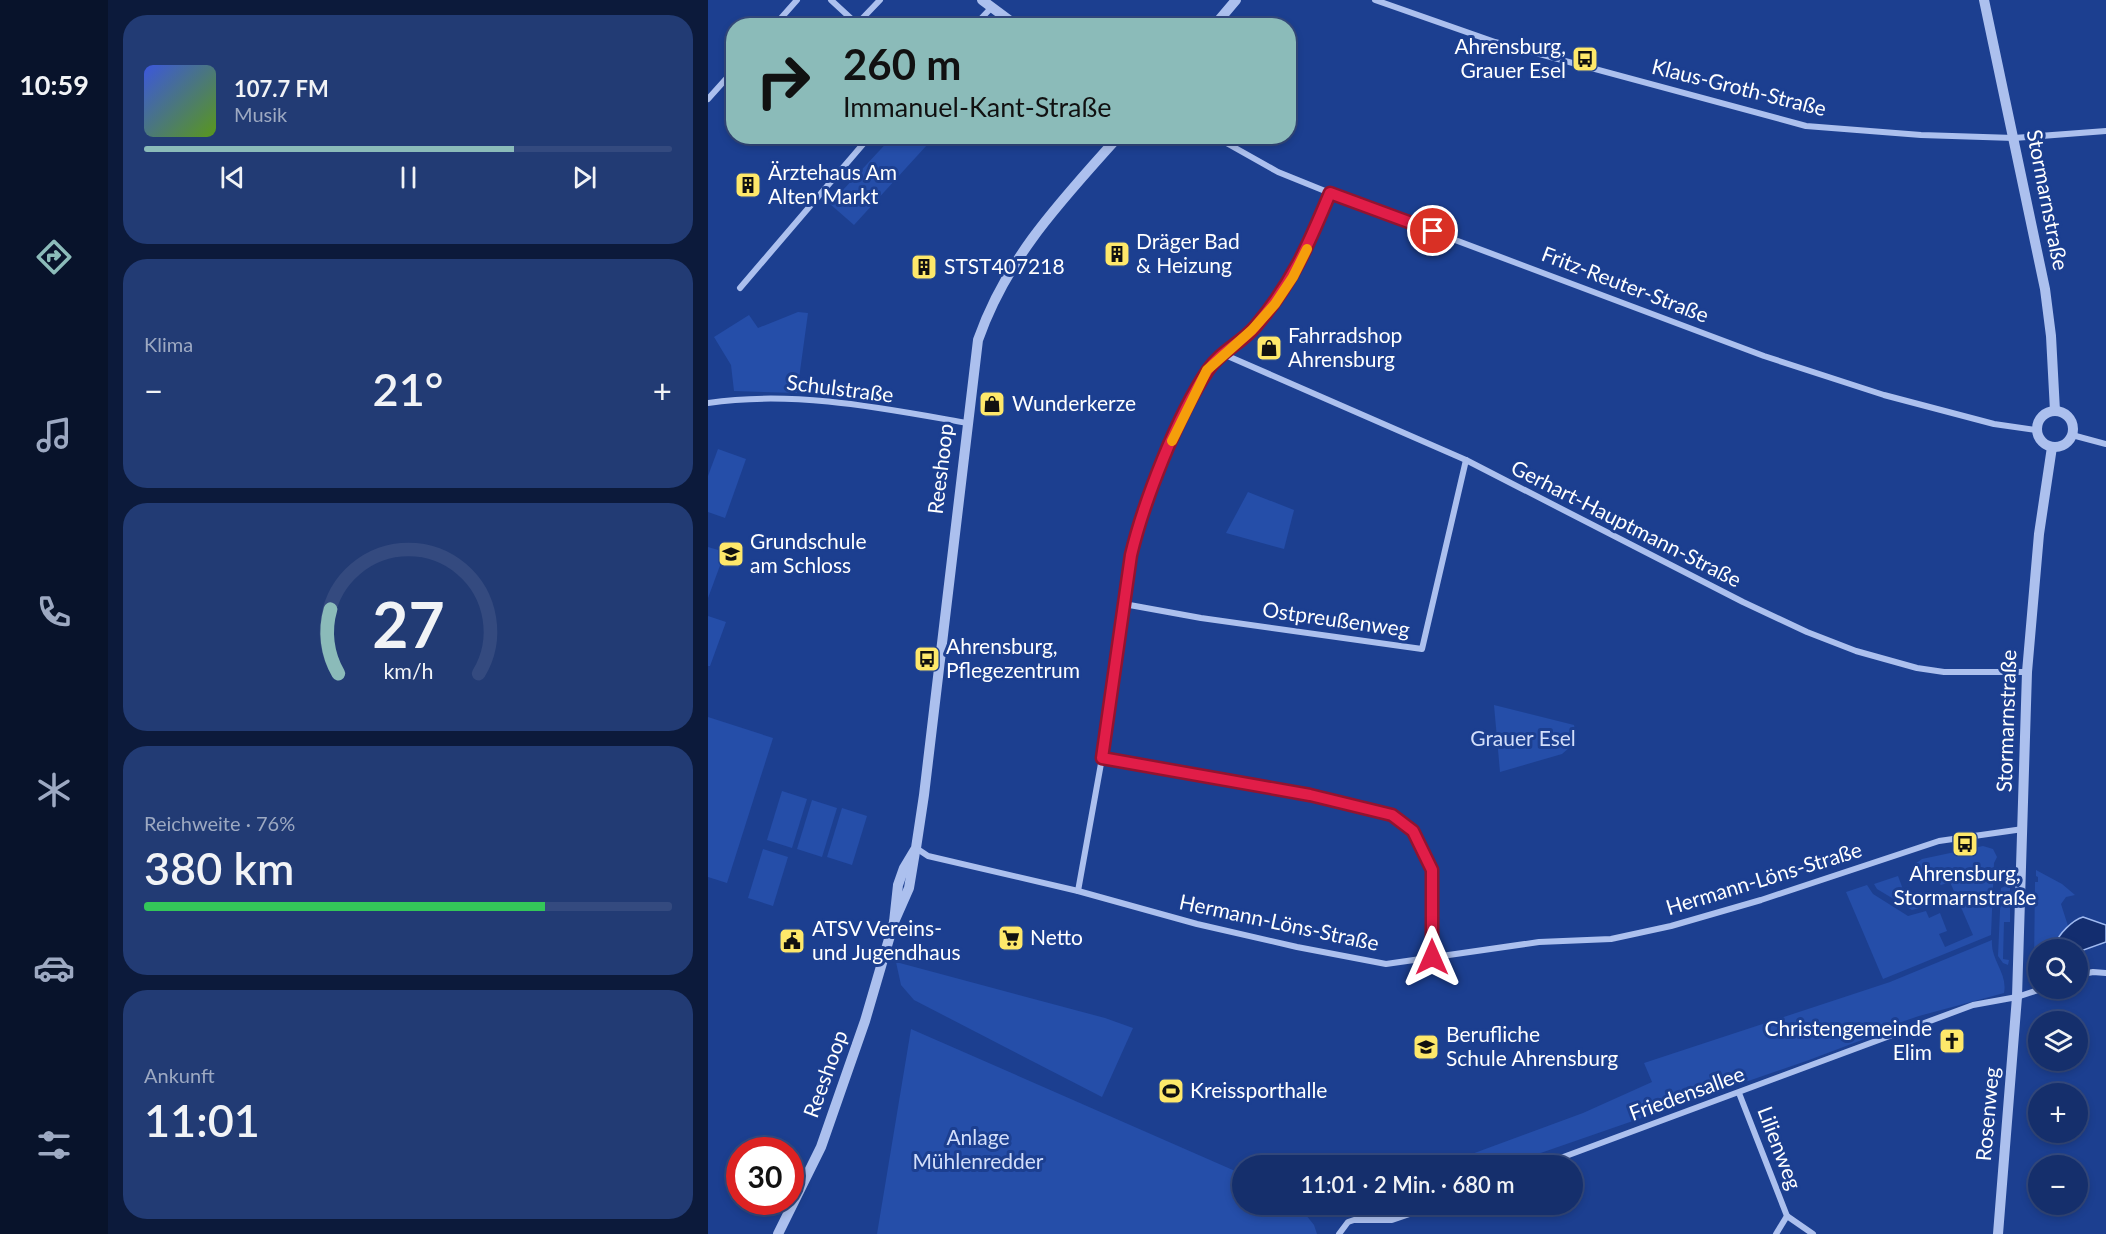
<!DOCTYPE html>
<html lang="de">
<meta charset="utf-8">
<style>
:root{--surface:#152f6c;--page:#223b74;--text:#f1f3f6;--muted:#9da9c2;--line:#344a7f;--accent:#8bbbb9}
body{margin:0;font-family:Lato,sans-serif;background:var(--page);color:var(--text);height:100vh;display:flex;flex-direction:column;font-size:22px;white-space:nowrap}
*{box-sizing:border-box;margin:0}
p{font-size:20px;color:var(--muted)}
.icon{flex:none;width:33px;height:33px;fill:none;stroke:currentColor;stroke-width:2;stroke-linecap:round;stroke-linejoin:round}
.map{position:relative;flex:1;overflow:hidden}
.sheet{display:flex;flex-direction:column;gap:15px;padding:15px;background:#0c1a3b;width:600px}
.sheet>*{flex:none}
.top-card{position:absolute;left:18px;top:18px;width:570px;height:126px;border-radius:24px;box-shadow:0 3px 9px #0003,0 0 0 2px var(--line);background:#8bbbb9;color:#111;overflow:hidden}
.controls{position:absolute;left:1320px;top:939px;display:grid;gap:12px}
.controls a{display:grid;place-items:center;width:60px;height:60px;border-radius:50%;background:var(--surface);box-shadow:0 3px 9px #0003,0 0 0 2px var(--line);font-size:30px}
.speed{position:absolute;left:18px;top:1137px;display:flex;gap:12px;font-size:30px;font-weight:700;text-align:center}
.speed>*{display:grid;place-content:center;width:78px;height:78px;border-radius:50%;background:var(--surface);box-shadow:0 3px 9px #0003,0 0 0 2px var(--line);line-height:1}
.speed .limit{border:9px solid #d22;background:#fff;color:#111}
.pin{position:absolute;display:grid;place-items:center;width:51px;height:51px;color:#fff;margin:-26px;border:3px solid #fff;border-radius:50%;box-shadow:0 2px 6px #0007}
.me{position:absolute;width:66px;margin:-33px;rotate:0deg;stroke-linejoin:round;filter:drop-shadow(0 0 4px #0008)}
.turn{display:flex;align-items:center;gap:21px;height:126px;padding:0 18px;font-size:27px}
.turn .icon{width:78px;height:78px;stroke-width:2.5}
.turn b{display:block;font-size:42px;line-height:51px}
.big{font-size:45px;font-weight:600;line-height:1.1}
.sheet .widget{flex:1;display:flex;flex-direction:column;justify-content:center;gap:9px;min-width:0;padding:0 21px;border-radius:24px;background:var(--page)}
.sheet .dial{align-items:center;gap:0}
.dial svg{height:156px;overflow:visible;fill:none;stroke:var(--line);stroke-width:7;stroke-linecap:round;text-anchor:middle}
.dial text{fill:var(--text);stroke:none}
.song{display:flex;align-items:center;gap:18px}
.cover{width:72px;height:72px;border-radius:9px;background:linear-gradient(135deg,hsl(230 70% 55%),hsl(90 70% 35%))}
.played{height:6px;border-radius:3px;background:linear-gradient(90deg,var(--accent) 70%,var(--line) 70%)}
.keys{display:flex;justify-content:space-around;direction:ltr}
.heat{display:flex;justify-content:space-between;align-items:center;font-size:33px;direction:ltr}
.charge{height:9px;border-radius:4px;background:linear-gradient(90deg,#34c759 76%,var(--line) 0)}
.trip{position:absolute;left:524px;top:1155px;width:351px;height:60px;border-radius:30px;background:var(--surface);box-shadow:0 3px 9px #0003,0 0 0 2px var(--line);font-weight:600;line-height:60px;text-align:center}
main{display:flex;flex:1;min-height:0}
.tabs{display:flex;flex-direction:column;width:108px;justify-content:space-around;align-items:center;background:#08132b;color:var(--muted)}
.tabs .icon{width:42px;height:42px}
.tabs .active{color:var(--accent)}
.tabs b{font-size:27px;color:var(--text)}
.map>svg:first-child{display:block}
</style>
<main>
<nav class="tabs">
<b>10:59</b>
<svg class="icon active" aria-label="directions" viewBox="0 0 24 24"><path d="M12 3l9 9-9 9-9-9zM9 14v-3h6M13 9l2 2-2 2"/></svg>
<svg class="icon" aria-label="music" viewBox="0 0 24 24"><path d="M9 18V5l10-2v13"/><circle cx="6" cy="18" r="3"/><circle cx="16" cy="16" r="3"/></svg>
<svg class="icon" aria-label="phone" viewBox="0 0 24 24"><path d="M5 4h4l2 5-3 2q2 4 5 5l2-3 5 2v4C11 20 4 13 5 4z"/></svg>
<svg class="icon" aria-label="climate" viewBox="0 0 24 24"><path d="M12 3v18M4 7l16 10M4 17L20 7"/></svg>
<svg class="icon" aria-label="car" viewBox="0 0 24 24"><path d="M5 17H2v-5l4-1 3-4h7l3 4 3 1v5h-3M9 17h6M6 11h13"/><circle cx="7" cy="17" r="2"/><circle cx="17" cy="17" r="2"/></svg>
<svg class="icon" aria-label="filters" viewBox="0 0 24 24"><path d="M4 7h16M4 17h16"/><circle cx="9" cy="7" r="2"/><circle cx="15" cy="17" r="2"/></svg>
</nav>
<section class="sheet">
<div class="widget">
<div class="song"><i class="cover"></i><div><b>107.7 FM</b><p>Musik</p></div></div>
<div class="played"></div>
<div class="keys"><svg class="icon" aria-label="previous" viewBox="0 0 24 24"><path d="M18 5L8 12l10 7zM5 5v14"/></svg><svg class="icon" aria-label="pause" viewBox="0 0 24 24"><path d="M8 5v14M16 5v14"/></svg><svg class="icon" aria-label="next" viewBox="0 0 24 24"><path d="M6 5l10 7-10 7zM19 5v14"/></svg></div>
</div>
<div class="widget"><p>Klima</p>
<div class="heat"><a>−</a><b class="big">21°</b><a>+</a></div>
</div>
<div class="widget dial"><svg viewBox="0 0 100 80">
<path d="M14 69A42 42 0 1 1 86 69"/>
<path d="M14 69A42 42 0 0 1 10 36" stroke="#8bbbb9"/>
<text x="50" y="56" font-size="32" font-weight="700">27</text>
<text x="50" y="72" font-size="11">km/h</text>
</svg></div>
<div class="widget"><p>Reichweite · 76%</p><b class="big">380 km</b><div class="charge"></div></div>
<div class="widget"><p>Ankunft</p><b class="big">11:01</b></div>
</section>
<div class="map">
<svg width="1398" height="1234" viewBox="0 0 1398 1234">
<rect width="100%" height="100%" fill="#1c3f90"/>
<g fill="#254ea9">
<polygon points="184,137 209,137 219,145 146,225 122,204"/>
<polygon points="90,312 100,313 89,393 26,391 23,365 6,337 41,315 50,328"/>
<polygon points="10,449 38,459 17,518 0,512 0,476"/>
<polygon points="540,492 586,510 576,549 518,533"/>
<polygon points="0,547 17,552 0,598"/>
<polygon points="0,616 18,622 2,666 0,666"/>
<polygon points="786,705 866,725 869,741 854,754 792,772"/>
<polygon points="0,717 65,738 19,883 0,877"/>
<polygon points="74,791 99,799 84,848 59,840"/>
<polygon points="104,800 129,808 114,857 89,849"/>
<polygon points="134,808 159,816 144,865 119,857"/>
<polygon points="1275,846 1285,849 1289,857 1286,863 1283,935 1175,979 1138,892 1159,885 1165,894 1200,916 1218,911 1221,918 1232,913 1239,931 1231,934 1237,947 1265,935 1242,882 1233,885 1215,869 1208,877 1207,864 1214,859"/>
<polygon points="55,849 80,857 65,906 40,898"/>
<polygon points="1328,870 1354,884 1367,895 1358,897 1353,904 1360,926 1351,937 1348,944 1351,949 1330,950 1330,964 1326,964 1327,882 1330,882 1330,877 1328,876"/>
<polygon points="1190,876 1196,892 1215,907 1204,910 1169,889 1166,884"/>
<polygon points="1302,884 1302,922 1296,922 1295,959 1301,960 1300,965 1295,963 1290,956 1293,888"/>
<path d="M1284 940C1282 960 1300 973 1296 993L1211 1016 1164 1032 1159 1038 1101 1060 798 1165H734L875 1113 944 1082 936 1063 1182 982Z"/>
<polygon points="188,962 397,1018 425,1028 394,1097 206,1000 193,985"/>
<polygon points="203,1029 534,1174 534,1204 590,1205 606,1225 609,1234 169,1234"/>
</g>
<path fill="#132d6f" stroke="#9fb9f0" stroke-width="1.5" d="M1375 917 1398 925V942L1370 952V950L1351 949 1348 944C1350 934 1365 920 1375 917Z"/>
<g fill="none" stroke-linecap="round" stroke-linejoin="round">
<g stroke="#acc0ee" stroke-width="6">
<polyline points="123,0 149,24 172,0"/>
<polyline points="667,0 787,42 1098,126 1213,135 1306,138 1398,131"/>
<polyline points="66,26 89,0"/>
<polyline points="266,26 283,8"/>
<polyline points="0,99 26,70"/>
<polyline points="506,136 570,172 622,193 1056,356 1176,395 1286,424 1328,430"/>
<polyline points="32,288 162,136"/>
<polyline points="515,354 758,460 1035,602 1099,632 1148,651 1209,668 1236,672 1319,672"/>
<path d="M0 403C86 390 174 408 259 423"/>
<polyline points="1364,435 1398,444"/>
<polyline points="416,604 493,618 714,649 758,460"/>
<polyline points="394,758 601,795 684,815 705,831 724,871 724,957"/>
<polyline points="208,848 220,856 370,891 489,924 589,947 678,964 831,942 903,939 963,926 1053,900 1231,841 1315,829"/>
<path d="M370 891 394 758 423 555C436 500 469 416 500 370 512 352 533 343 547 327 583 285 601 244 622 193"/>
<polyline points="1370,975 1385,972 1398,973"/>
<polyline points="1031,1093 1079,1216 1105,1234"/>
<polyline points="831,1166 1265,1005 1309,997 1336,988"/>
<polyline points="631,1234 640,1222 646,1220 684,1220 731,1204"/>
<polyline points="1068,1234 1079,1216"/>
</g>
<g stroke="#acc0ee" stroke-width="10">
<polyline points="274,0 309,26"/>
<polyline points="1276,0 1337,289 1343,336 1347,411"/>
<polyline points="506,26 528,0"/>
<circle cx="1347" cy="429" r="18"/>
<path d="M186 922 190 885 196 868 208 848 216 795 270 340C299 257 353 201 411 136"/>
<polyline points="70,1234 113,1147 157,1021 186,922 201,888 207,852"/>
<polyline points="1290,1234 1309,997 1319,672 1331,534 1344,447"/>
</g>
</g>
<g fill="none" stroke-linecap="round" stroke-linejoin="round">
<g stroke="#92132f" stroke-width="15">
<path id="route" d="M724 957V870L705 831 684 815 602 795 394 758 423 555C436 501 469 416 500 370 512 352 533 343 547 327 584 283 600 246 622 193L725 231"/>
</g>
<use href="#route" stroke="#e11d48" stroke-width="10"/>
<polyline stroke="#f59e0b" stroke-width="10" points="464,441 499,370 544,330 567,304 585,277 599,249"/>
</g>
<defs>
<g id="bus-square" transform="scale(1.35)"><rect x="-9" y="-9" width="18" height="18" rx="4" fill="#fee86a" stroke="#1c3f90"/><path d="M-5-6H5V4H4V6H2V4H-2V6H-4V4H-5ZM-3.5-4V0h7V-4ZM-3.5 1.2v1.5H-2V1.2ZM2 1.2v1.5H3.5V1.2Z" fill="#111"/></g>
<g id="building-square" transform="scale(1.35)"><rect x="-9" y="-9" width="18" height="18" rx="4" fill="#fee86a" stroke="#1c3f90"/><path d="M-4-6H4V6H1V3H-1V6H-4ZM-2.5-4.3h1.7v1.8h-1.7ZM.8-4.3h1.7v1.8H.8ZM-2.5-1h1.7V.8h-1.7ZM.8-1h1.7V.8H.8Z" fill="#111"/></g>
<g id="shop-square" transform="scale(1.35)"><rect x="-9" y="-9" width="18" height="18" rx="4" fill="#fee86a" stroke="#1c3f90"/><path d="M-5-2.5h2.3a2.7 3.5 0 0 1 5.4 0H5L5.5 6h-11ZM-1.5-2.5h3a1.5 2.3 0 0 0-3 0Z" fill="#111"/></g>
<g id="school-square" transform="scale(1.35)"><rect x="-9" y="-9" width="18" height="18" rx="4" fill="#fee86a" stroke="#1c3f90"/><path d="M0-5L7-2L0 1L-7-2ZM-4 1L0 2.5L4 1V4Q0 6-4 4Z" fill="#111"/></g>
<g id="supermarket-square" transform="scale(1.35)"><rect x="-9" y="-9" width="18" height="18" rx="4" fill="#fee86a" stroke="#1c3f90"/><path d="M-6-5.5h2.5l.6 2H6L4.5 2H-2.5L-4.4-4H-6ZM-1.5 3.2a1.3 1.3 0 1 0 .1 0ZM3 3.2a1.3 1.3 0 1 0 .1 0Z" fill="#111"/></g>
<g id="civic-square" transform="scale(1.35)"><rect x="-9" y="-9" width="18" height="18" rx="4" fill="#fee86a" stroke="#1c3f90"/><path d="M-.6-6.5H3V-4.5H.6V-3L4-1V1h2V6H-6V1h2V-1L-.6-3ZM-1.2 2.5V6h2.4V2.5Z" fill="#111"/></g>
<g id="church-square" transform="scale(1.35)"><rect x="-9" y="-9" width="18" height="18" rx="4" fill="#fee86a" stroke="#1c3f90"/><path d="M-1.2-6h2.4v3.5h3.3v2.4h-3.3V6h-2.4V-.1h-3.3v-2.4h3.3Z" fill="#111"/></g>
<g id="stadium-square" transform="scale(1.35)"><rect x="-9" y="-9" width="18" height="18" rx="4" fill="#fee86a" stroke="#1c3f90"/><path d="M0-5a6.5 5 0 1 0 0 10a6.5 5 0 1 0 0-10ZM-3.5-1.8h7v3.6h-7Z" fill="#111"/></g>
</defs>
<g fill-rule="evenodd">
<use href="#bus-square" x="877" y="59"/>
<use href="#building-square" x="40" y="185"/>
<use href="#building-square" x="409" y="254"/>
<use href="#building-square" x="216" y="267"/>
<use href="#shop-square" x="561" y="348"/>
<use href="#shop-square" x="284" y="404"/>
<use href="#school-square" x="23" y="554"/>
<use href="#bus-square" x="219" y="659"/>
<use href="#bus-square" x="1257" y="844"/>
<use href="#supermarket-square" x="303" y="938"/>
<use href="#civic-square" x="84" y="941"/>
<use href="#church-square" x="1244" y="1041"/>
<use href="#school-square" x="718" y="1047"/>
<use href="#stadium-square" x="463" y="1091"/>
</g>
<g text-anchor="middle" stroke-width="6" stroke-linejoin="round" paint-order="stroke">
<g font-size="21" fill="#fff" stroke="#1c3f90" text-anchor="start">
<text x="858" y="54" text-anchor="end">Ahrensburg,<tspan x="858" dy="24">Grauer Esel</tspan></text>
<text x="60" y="180">Ärztehaus Am<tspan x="60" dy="24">Alten Markt</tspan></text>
<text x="428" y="249">Dräger Bad<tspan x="428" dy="24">&amp; Heizung</tspan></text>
<text x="236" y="274">STST407218</text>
<text x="580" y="343">Fahrradshop<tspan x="580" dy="24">Ahrensburg</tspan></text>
<text x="304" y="411">Wunderkerze</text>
<text x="42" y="549">Grundschule<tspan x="42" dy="24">am Schloss</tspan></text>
<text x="238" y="654">Ahrensburg,<tspan x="238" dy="24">Pflegezentrum</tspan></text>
<text x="1257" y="881" text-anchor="middle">Ahrensburg,<tspan x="1257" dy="24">Stormarnstraße</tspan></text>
<text x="104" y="936">ATSV Vereins-<tspan x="104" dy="24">und Jugendhaus</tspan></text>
<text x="322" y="945">Netto</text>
<text x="1224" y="1036" text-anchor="end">Christengemeinde<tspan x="1224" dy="24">Elim</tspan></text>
<text x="738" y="1042">Berufliche<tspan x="738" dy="24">Schule Ahrensburg</tspan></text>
<text x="482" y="1098">Kreissporthalle</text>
</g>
<g font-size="21" fill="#fff" stroke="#1c3f90">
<text transform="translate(1031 88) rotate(14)" y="7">Klaus-Groth-Straße</text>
<text transform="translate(1339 200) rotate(79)" y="7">Stormarnstraße</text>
<text transform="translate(917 285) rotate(21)" y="7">Fritz-Reuter-Straße</text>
<text transform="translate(132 389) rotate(7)" y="7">Schulstraße</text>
<text transform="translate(233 469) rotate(-83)" y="7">Reeshoop</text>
<text transform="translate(918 524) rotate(27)" y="7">Gerhart-Hauptmann-Straße</text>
<text transform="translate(628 620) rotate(8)" y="7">Ostpreußenweg</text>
<text transform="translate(1299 721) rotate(-88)" y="7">Stormarnstraße</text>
<text transform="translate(1056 879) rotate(-17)" y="7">Hermann-Löns-Straße</text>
<text transform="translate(571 923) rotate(12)" y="7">Hermann-Löns-Straße</text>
<text transform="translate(118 1074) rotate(-70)" y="7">Reeshoop</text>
<text transform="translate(979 1094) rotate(-20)" y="7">Friedensallee</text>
<text transform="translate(1280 1114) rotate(-85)" y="7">Rosenweg</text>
<text transform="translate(1071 1148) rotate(69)" y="7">Lilienweg</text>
</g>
<g font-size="21" fill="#d2defa" stroke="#1c3f90">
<text x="815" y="746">Grauer Esel</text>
<text x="270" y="1145">Anlage<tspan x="270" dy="24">Mühlenredder</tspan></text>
</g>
</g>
</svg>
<div class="controls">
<a><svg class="icon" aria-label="search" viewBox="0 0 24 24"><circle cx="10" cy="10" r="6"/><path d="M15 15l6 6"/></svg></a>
<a><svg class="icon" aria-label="layers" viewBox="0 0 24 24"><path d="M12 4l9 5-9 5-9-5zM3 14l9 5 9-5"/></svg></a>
<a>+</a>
<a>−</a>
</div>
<div class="speed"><div class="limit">30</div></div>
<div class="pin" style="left:725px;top:231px;background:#d93025"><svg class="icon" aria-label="arrive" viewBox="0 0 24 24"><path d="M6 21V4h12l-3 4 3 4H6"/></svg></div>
<svg class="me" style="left:724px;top:957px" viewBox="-20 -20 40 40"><path d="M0-17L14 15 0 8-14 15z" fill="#e11d48" stroke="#fff" stroke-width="4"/></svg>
<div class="trip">11:01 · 2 Min. · 680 m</div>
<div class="top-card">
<div class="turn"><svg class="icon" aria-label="right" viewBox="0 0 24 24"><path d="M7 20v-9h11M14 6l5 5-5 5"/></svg><div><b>260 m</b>Immanuel-Kant-Straße</div></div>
</div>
</div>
</main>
